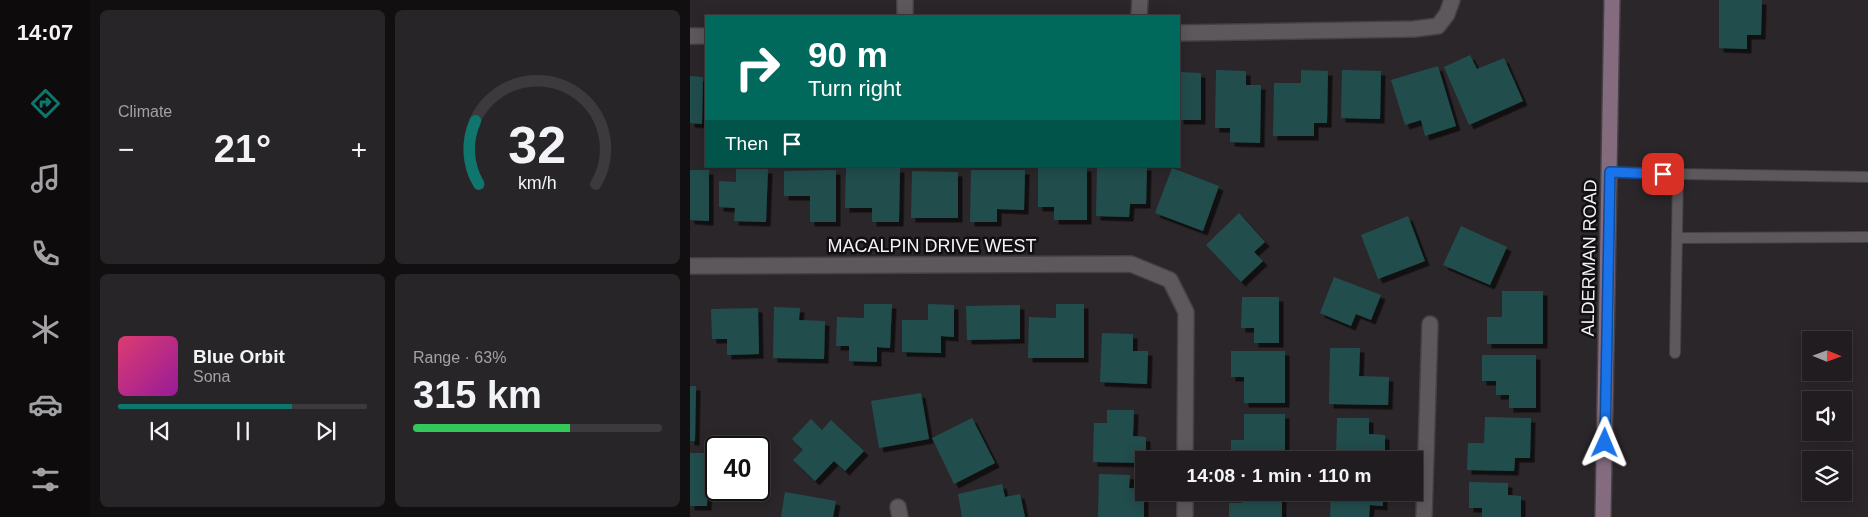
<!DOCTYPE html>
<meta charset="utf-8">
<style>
:root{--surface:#201c1f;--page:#282528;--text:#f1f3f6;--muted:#a2a1a4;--line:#3d3a3d;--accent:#0f766e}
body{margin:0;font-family:Helvetica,sans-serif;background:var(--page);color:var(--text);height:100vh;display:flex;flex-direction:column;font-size:19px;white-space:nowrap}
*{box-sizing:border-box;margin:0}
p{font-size:16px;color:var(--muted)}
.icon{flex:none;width:28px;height:28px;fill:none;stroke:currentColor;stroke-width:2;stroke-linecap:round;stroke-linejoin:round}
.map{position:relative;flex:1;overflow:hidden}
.side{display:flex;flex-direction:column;gap:10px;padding:10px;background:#120f11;width:600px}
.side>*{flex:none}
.hud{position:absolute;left:15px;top:15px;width:475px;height:152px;border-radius:0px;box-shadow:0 2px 12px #0003,0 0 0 1px var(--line);background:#00695c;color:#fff;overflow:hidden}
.needle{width:32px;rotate:91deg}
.controls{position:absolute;left:1112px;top:331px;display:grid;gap:10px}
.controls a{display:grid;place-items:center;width:50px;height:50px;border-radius:0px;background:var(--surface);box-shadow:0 2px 12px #0003,0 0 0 1px var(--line);font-size:25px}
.speed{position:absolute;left:15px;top:436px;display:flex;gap:10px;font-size:25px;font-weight:700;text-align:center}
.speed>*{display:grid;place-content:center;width:65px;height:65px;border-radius:50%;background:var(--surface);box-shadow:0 2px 12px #0003,0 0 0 1px var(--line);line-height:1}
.speed .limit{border:2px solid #111;border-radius:8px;background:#fff;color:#111}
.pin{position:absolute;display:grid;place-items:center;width:42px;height:42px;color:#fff;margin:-21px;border-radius:10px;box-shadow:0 2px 8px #0006}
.me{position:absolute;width:55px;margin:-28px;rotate:1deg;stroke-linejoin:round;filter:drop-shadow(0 0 4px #0008)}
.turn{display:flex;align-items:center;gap:18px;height:105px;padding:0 20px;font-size:22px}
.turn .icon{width:65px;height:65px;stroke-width:2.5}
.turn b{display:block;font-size:35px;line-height:42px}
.then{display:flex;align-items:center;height:48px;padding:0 20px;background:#0003;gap:10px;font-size:19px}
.big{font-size:38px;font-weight:700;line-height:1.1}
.side .widget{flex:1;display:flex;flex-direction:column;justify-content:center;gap:8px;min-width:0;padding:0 18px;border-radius:8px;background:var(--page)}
.side .dial{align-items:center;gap:0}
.dial svg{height:130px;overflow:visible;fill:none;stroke:var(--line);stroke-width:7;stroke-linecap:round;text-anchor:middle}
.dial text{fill:var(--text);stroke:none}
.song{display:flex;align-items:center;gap:15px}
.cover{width:60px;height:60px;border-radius:8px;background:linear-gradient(135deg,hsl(340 70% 55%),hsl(300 70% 35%))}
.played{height:5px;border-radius:2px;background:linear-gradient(90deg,var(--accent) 70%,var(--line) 70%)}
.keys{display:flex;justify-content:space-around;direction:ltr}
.heat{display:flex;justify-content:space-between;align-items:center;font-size:28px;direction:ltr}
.charge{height:8px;border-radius:4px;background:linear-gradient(90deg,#34c759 63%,var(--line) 0)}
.side .tiles{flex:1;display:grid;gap:10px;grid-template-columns:repeat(2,1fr)}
.trip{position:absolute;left:445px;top:451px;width:288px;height:50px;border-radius:0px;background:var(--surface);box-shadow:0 2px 12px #0003,0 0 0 1px var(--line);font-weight:700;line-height:50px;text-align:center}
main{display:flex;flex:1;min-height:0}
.tab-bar{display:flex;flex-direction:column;width:90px;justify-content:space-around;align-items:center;background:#0d0b0c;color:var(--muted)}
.tab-bar .icon{width:35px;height:35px}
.tab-bar .active{color:var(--accent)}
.tab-bar b{font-size:22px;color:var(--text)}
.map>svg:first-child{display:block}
</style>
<main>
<nav class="tab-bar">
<b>14:07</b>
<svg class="icon active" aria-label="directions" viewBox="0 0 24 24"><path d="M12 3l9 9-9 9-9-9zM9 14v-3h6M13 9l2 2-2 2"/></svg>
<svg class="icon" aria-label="music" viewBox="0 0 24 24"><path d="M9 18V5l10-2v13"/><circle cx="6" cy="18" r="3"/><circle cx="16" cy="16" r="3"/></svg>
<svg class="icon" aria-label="phone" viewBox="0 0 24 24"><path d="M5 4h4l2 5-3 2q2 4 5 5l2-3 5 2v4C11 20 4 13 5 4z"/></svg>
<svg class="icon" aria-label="climate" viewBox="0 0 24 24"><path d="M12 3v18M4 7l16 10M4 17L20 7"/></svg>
<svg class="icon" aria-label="car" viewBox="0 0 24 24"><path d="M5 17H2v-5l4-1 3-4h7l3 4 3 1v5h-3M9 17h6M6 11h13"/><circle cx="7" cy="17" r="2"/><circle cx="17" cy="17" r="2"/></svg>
<svg class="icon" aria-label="filters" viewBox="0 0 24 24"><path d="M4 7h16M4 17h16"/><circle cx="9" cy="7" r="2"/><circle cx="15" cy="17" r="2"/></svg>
</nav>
<section class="side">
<div class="tiles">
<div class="widget"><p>Climate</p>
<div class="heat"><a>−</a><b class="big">21°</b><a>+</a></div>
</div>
<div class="widget dial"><svg viewBox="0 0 100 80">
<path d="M14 69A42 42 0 1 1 86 69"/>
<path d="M14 69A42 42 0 0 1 12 30" stroke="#0f766e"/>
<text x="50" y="56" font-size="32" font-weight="700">32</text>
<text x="50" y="72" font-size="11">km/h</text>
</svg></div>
<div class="widget">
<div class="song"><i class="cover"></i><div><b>Blue Orbit</b><p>Sona</p></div></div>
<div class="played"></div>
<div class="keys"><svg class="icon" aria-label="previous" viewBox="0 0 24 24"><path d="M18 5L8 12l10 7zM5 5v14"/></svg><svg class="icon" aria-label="pause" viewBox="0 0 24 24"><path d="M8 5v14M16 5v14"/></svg><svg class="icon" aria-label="next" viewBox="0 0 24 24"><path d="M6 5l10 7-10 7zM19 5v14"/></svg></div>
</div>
<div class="widget"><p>Range · 63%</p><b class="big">315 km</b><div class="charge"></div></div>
</div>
</section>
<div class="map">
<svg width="1178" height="517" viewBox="0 0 1178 517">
<defs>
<filter id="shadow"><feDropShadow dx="4.5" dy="4.5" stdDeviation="0" flood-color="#0009"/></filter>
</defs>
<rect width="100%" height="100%" fill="#2a2629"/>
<g fill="#224e4e" filter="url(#shadow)">
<polygon points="1029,0 1072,0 1071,35 1057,35 1057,49 1029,48"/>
<polygon points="780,55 787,69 814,58 833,101 779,125 754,67"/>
<polygon points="748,66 766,126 735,136 731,120 715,125 701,80"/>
<polygon points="526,70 556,71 556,85 571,85 570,143 540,142 540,128 525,128"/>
<polygon points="611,70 638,71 637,123 624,123 624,136 583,136 584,83 611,83"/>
<polygon points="652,70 691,71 690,119 651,118"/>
<polygon points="489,72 511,73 511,120 489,120"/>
<polygon points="0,76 13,77 12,124 0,123"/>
<polygon points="407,166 457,166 456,204 440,204 439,217 406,216"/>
<polygon points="156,167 210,168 209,222 182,222 182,208 155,208"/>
<polygon points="348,167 397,167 397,220 364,220 364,207 348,207"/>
<polygon points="482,168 529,186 513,231 465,213"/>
<polygon points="46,169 78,169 76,222 44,221 45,208 29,207 29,181 46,182"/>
<polygon points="0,170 19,170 19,221 0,220"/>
<polygon points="146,170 146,222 120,222 120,196 94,196 94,171"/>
<polygon points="281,170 335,170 334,210 307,209 307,222 280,222"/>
<polygon points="222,171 268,172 268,218 221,218"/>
<polygon points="549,213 575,242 564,252 573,261 551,282 516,245"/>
<polygon points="718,216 735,261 688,279 671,235"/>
<polygon points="771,226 817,247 800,285 753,265"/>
<polygon points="644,277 691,295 681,320 666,314 661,326 630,313"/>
<polygon points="812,291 853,291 853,344 797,344 797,317 812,317"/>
<polygon points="552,297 589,297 589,343 564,343 564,328 551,328"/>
<polygon points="174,304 202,304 200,348 187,347 187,362 159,361 159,346 146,346 147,317 174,318"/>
<polygon points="238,304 264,305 264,337 251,336 251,353 212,352 212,320 238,320"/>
<polygon points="366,304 394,304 394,358 338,358 339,317 366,318"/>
<polygon points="330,305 330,339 277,340 276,306"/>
<polygon points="84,307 110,308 109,320 135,321 134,359 83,358"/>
<polygon points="68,308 69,354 37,355 37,339 22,339 21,309"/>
<polygon points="412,333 443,334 443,351 458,351 457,384 410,382"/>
<polygon points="640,348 670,348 669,376 699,377 698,405 639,404"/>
<polygon points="541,351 595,351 595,403 554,403 554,377 541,377"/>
<polygon points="792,355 846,355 846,408 819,408 819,395 806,395 806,381 792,381"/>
<polygon points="0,386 6,386 5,441 0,441"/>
<polygon points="231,393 239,439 189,448 181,401"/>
<polygon points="417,410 444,410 443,436 456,437 456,460 454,460 454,463 403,462 404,423 417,423"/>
<polygon points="554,414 595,414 595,460 541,460 541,440 554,440"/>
<polygon points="795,417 841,418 840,458 825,458 824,471 777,470 778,443 794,443"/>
<polygon points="282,418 305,463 264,484 242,438"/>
<polygon points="647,418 679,418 679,434 695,435 695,460 646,460"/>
<polygon points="121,419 132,430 141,420 174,451 155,471 144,461 125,481 103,460 113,450 102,439"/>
<polygon points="0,453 19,453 17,506 0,506"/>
<polygon points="409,474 440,475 439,488 454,489 454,517 408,517"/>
<polygon points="779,482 818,483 818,495 831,496 831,517 792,517 792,508 779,508"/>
<polygon points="312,484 315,497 330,494 335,517 272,517 268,494"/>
<polygon points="95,492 146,501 143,517 91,517"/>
<polygon points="552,492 592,492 592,517 539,517 539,503 552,503"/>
<polygon points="641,492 693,492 693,506 680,505 679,517 640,517"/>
</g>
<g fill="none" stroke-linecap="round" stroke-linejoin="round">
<g stroke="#444144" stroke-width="12">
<g id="lane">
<polyline points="920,172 988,174 985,353"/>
<polyline points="988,174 1178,177"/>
<polyline points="987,238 1178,237"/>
</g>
</g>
<g stroke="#444144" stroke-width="18">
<g id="street">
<polyline points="215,0 215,16"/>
<polyline points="449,16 450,0"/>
<polyline points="489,33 724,29 748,26 757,14 762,0"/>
<polyline points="0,36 16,36"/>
<polyline points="0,266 441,264 480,280 496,312 495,460"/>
<polyline points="208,507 210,517"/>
<polyline points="495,517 495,492"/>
<polyline points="734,517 740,324"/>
</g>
</g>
<g stroke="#444144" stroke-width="18">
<polyline id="secondary" points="913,517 922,0"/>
</g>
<use href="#lane" stroke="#5d585c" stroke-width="10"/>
<use href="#street" stroke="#5d585c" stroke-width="15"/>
<use href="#secondary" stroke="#846b7e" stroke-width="15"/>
</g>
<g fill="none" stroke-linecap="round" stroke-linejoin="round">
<g stroke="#114b97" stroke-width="12">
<polyline id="route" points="915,443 920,172 973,174"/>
</g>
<use href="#route" stroke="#1a73e8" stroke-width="9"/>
</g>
<g text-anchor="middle" stroke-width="5" stroke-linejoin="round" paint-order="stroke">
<g font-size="18" fill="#f5f2f4" stroke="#110f11">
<text x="242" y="252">MACALPIN DRIVE WEST</text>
<text transform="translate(899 258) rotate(-89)" y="6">ALDERMAN ROAD</text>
</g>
</g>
</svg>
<div class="controls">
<a><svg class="needle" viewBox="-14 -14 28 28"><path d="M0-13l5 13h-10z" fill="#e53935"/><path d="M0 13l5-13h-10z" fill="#a2a1a4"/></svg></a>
<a><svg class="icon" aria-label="sound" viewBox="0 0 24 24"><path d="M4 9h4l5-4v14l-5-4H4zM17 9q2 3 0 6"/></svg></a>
<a><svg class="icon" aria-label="layers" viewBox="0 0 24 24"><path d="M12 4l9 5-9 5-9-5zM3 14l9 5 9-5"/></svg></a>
</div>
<div class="speed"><div class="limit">40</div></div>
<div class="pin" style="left:973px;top:174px;background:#d93025"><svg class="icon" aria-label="arrive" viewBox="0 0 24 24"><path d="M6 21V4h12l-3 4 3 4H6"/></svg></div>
<svg class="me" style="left:915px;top:443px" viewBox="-20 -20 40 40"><path d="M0-17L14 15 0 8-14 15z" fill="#1a73e8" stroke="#fff" stroke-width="4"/></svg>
<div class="trip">14:08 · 1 min · 110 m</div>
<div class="hud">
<div class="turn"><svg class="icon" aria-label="right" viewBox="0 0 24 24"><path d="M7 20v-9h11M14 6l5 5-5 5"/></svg><div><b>90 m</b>Turn right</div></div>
<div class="then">Then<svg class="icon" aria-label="arrive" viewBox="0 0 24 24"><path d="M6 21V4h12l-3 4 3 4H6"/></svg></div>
</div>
</div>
</main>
